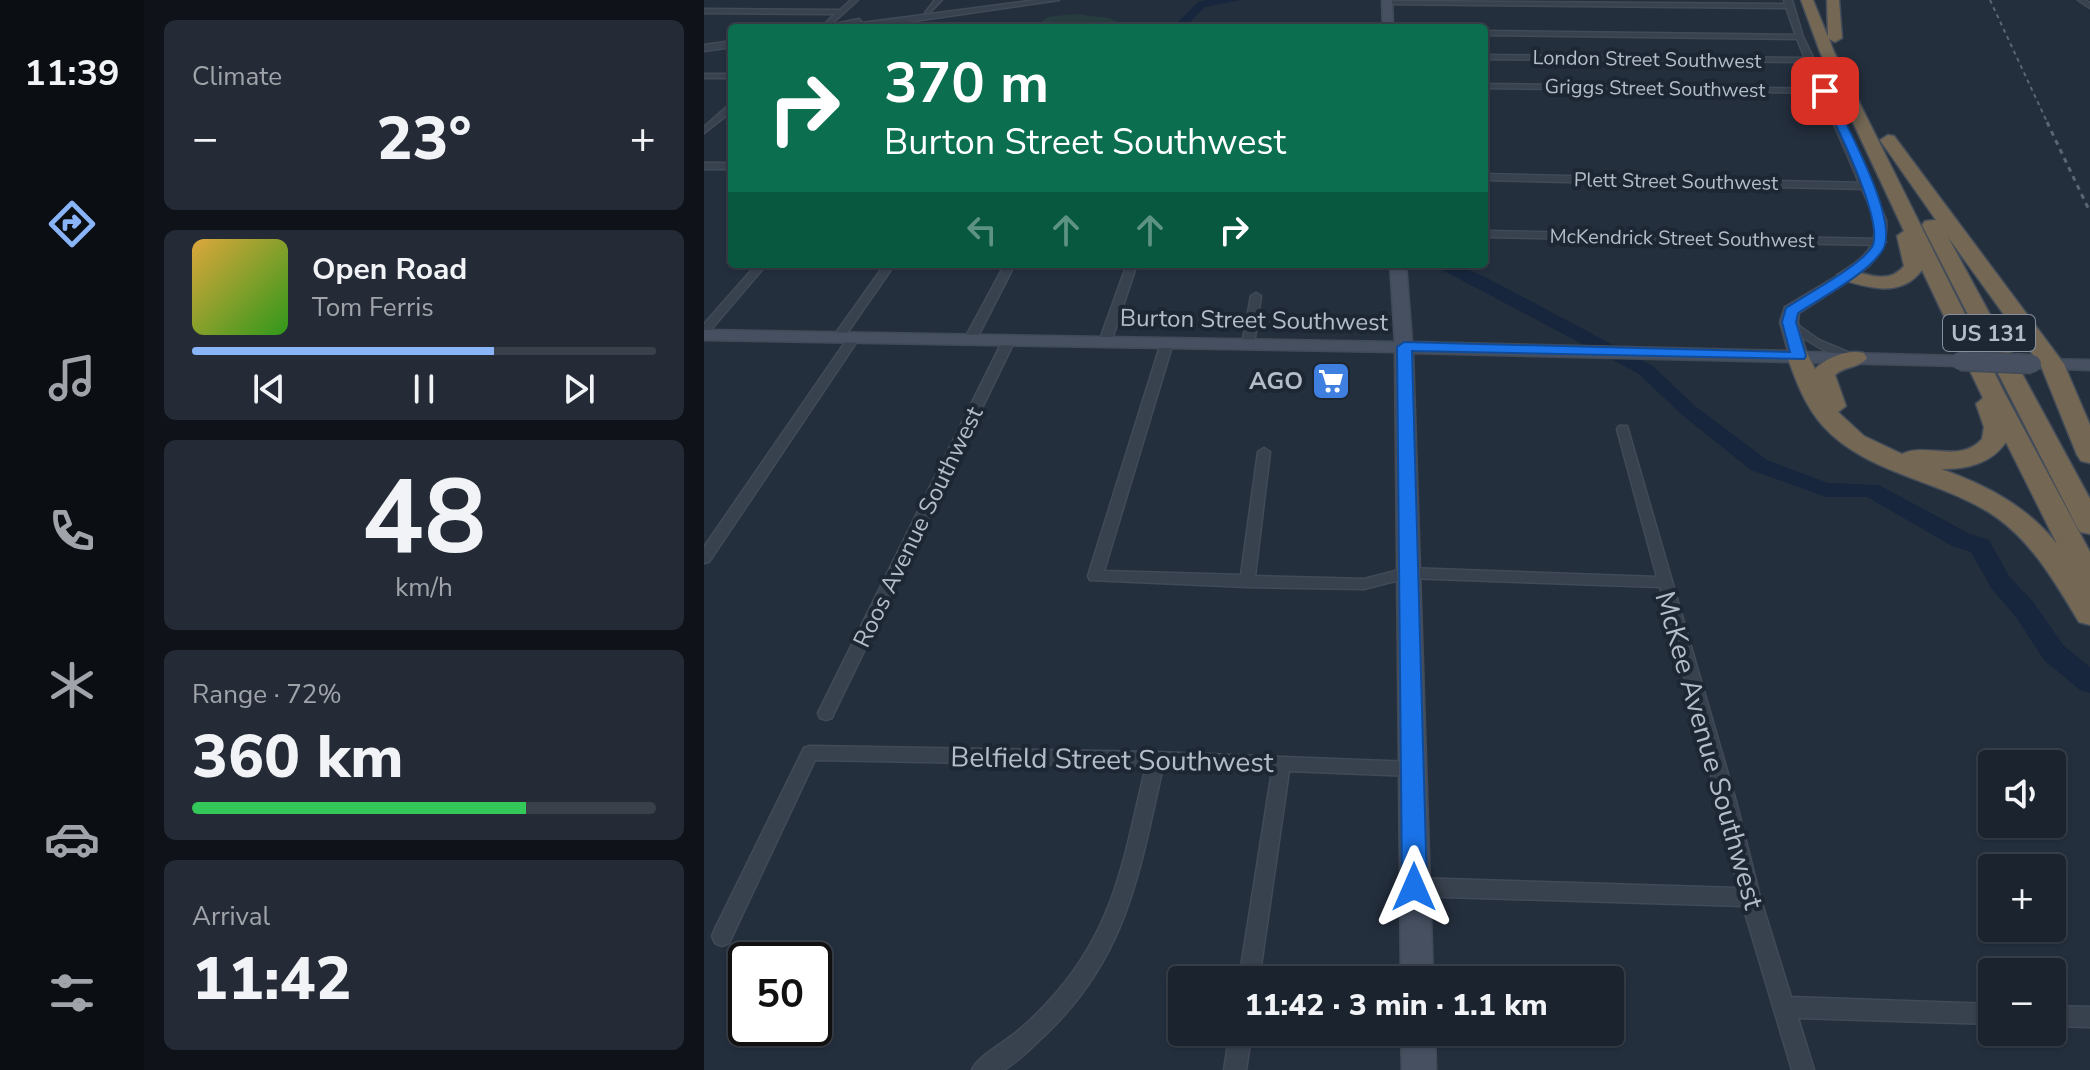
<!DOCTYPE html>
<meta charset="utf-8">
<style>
:root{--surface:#1b232e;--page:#242b36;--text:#f1f3f6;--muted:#a0a4aa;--line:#39404a;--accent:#8ab4f8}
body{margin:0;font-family:"Nunito Sans",sans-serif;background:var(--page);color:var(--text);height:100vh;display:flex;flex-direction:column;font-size:30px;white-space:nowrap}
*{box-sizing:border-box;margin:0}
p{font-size:26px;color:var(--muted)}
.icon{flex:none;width:44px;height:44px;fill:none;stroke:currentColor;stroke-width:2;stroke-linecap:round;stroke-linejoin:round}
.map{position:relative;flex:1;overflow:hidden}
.panel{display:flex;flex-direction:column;gap:20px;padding:20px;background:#0f1319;width:560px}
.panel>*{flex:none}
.top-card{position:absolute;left:24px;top:24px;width:760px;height:244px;border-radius:8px;box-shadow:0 2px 6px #0004,0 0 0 2px var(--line);background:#0b6e4f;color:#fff;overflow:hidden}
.controls{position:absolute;left:1274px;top:750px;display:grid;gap:16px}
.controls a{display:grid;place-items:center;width:88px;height:88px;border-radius:8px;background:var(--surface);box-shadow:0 2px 6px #0004,0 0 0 2px var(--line);font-size:40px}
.speed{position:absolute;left:24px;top:942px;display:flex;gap:16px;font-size:40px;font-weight:700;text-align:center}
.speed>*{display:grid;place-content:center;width:104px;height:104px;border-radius:50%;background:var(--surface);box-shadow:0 2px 6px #0004,0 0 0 2px var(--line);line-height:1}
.speed .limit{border:4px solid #111;border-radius:12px;background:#fff;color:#111}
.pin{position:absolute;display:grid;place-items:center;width:68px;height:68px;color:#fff;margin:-34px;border-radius:16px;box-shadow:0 4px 12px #0006}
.me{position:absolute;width:88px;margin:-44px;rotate:0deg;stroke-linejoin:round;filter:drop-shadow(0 0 6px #0008)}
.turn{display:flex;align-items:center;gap:28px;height:168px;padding:0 24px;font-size:36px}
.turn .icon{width:104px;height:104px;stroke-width:2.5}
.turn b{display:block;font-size:56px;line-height:68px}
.lanes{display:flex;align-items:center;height:76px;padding:0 24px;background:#0003;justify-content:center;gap:40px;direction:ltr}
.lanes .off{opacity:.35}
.big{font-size:60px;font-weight:800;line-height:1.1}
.panel .widget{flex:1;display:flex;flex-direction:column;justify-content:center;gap:12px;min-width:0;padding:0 28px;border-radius:12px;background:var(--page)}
.panel .dial{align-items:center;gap:0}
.dial b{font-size:104px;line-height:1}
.song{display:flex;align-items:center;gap:24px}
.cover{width:96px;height:96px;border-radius:12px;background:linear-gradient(135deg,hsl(40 70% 55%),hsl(110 70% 35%))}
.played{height:8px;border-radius:4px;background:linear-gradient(90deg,var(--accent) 65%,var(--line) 65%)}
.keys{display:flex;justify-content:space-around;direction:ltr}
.heat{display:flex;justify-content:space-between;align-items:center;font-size:44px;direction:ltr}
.charge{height:12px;border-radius:6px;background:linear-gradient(90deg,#34c759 72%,var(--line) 0)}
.trip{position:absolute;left:464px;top:966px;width:456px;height:80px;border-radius:8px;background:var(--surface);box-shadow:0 2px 6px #0004,0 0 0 2px var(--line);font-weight:800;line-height:80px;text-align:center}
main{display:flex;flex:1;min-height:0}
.menu{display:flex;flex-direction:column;width:144px;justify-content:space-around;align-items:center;background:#0b0e12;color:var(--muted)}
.menu .icon{width:56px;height:56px}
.menu .active{color:var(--accent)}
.menu b{font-size:36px;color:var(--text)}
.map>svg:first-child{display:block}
</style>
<main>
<nav class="menu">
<b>11:39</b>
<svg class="icon active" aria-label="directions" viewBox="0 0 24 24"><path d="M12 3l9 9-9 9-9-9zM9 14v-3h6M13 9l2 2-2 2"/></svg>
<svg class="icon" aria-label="music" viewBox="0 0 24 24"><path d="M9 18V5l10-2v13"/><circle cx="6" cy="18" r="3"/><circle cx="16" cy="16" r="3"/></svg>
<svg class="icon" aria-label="phone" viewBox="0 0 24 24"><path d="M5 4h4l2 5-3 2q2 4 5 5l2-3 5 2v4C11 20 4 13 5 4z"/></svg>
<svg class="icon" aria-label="climate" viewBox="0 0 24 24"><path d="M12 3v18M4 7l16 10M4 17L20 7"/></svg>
<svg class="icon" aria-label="car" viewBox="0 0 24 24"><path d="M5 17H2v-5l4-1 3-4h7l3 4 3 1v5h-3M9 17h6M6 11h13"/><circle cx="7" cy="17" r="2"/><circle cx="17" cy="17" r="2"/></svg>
<svg class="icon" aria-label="filters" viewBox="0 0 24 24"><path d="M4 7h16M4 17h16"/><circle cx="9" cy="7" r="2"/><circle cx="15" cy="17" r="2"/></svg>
</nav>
<section class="panel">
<div class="widget"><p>Climate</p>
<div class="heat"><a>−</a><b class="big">23°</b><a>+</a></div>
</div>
<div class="widget">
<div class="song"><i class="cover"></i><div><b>Open Road</b><p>Tom Ferris</p></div></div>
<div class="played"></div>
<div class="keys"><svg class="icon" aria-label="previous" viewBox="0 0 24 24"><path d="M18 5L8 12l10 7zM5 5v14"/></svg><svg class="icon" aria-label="pause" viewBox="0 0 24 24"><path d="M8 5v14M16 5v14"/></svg><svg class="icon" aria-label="next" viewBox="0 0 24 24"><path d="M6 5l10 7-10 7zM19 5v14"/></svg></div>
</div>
<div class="widget dial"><b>48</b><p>km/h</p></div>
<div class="widget"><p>Range · 72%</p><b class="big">360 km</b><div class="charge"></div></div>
<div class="widget"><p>Arrival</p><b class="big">11:42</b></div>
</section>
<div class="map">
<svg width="1386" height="1070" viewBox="0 0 1386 1070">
<rect width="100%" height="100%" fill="#242f3e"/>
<polygon fill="#263c3f" points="370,14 405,18 426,28 327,28 344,17"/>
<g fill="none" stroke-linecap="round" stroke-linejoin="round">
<g fill="#17263c" fill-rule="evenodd">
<polygon points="504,0 536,0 501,7 480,28 468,28 494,2"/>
<polygon points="727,264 751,264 783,278 949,366 991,406 1063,460 1124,483 1175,485 1266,534 1285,540 1305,576 1330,603 1360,646 1386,667 1386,693 1376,690 1340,660 1312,617 1287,588 1267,552 1248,546 1163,497 1122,497 1047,470 977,414 935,374"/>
</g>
<g stroke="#414a57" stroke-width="3">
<g id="minor">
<polygon points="147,0 154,0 123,28 116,28 131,14 0,13 0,9 136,10"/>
<polygon points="231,0 238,0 225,13 221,13"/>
<polygon points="1374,0 1381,0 1386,3 1386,8"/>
<polygon points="683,1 1085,4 1088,6 1085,8 681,4"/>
<polygon points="780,31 1095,35 1098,37 1095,39 780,35"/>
<polygon points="780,55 1106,58 1110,60 1106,62 780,59"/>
<rect x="0" y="74" width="28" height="4"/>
<polygon points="780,84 1121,89 1125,91 1121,93 780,88"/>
<polygon points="25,105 28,105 28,111 0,133 0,127"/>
<rect x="0" y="163" width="28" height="6"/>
<polygon points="780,174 1163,183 1167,186 1163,189 780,180"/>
<polygon points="780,231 1177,239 1182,242 1177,245 780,237"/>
<polygon points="53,264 63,264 4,333 0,334 0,324"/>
<polygon points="181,264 191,264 139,339 131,339 129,337"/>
<polygon points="301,264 311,264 272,340 270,342 262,342 260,340"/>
<polygon points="423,264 433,264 407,342 401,345 397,344 395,342"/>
<polygon points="552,293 557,296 550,344 544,347 538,344 547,296"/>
<path d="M1085 319 1115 340 1158 358 1156 360C1132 362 1100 339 1081 324V320Z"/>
<polygon points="150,334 156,337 5,562 0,563 0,547 146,335"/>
<polygon points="305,337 311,340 130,713 128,718 122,720 116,718 114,713 299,340"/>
<polygon points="463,340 469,343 400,571 537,575 554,452 560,448 566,452 551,576 660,579 703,568 953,577 913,429 915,426 923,426 1033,805 1056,897 1087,997 1288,1004 1288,1024 1094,1018 1110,1070 1088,1070 1039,906 710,896 703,893 700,887 703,881 710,878 1034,888 1015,805 956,587 703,578 660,589 543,587 386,580 384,576 457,343"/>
<path d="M106 746 452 752 709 762 715 764 718 769 715 774 709 776 585 771 555 980H535L568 771 459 767C435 872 424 956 341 1035 331 1044 311 1065 299 1070 290 1070 277 1070 268 1070 274 1056 301 1042 314 1031 328 1019 341 1006 353 992 413 922 421 852 442 766L111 760 25 943 18 946 11 943 8 936 11 929 100 748Z"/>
<polygon points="1348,1006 1386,1007 1386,1027 1348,1026"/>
<polygon points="526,1032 548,1032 542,1070 520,1070"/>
</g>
</g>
<g stroke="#414a57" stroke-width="3">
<g id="tertiary">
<polygon points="333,0 355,0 162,28 112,28 155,19 158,23"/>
<path d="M1080 0H1088L1099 37 1138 116 1182 220C1185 247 1168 270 1143 279L1138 278V272C1154 262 1170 251 1171 230 1171 213 1159 193 1153 178 1129 118 1098 61 1080 0Z"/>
<polygon points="28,41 28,47 0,51 0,45"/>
</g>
</g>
<g stroke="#414a57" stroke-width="3">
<g id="secondary">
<polygon points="678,0 688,0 689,28 679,28"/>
<polygon points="686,264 702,264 708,342 1084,351 1076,322 1081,307 1143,270 1151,275 1149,278 1095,313 1094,322 1102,352 1256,356 1265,361 1256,366 709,353 729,980 697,980 691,352 0,340 0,330 691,342"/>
<polygon points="1331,359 1386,360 1386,370 1325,368 1322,364 1325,360"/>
<polygon points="697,1032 731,1032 732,1070 698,1070"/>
</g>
</g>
<g stroke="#434c59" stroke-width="3">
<g id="motorway">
<path d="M1097 0H1109L1124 37 1123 0H1135L1138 38 1131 42 1125 39 1130 52 1300 392 1386 552V625L1375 622C1352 584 1329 543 1292 517 1239 480 1163 475 1119 426 1101 406 1092 381 1083 356L1086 351H1102L1111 369C1122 358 1143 349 1160 353L1163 358C1156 368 1140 366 1131 375L1142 406 1134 412 1160 436 1198 454C1222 442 1256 464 1278 439L1280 427 1272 404 1279 398 1218 270C1197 298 1165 288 1136 279L1133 275 1143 269C1162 274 1185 285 1200 266L1193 236 1200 231 1116 52ZM1302 442 1353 544C1323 506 1282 485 1237 469 1263 469 1287 464 1302 442Z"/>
<polygon points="1184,135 1190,136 1360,364 1386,425 1386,463 1377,461 1373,455 1337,366 1244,237 1386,499 1386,534 1376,532 1372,525 1218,225 1221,221 1232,220 1176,140"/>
</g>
</g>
<use href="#minor" fill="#38414e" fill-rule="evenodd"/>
<use href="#tertiary" fill="#38414e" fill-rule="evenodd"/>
<use href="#secondary" fill="#465061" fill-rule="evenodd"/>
<use href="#motorway" fill="#746855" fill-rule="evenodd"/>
<polyline stroke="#5a6575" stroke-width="2" stroke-dasharray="4 4" stroke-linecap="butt" points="1286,0 1344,124"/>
<polyline stroke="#5a6575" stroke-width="3" stroke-dasharray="5 5" stroke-linecap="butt" points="1343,122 1386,212"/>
<g stroke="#414a57" stroke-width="21" stroke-linecap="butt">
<polyline id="secondary-bridge" points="1256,361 1328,364"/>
</g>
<use href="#secondary-bridge" stroke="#465061" stroke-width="18"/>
</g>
<path fill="#1a73e8" stroke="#114b97" stroke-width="2" d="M1121 88 1126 91C1140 122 1198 223 1178 251 1162 275 1118 297 1094 313L1092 322 1102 356 1100 359 708 351 723 887 719 895 710 898 701 895 698 887 693 347 700 342 1086 352 1078 322 1082 308C1102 295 1157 265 1168 247 1182 223 1129 119 1116 91Z"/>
<defs>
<g id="supermarket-square" transform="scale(2)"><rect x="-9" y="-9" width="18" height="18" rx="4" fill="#3f7fe0" stroke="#1d2633"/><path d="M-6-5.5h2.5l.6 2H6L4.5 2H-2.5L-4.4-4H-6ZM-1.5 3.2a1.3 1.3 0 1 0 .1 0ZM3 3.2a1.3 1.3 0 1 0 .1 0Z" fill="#fff"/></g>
</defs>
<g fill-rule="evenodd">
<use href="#supermarket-square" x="627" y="381"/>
</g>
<g text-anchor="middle" stroke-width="8" stroke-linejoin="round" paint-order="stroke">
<g font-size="20" fill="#b4bcc9" stroke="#1d2633">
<text transform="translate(943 59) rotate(1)" y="7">London Street Southwest</text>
<text transform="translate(951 88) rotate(1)" y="7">Griggs Street Southwest</text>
<text transform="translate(972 181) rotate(1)" y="7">Plett Street Southwest</text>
<text transform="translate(978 238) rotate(1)" y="7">McKendrick Street Southwest</text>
</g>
<rect fill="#1d2633" stroke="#878f9c" stroke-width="2" x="1239" y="315" width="92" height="36" rx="6"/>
<g font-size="22" font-weight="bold" fill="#b4bcc9">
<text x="1285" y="341">US 131</text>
</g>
<g font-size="24" fill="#b4bcc9" stroke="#1d2633">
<text transform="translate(550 320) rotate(1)" y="8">Burton Street Southwest</text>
<text transform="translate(214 527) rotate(-64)" y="8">Roos Avenue Southwest</text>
</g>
<g font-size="24" font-weight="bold" fill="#b4bcc9" stroke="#1d2633" text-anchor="end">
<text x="599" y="389">AGO</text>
</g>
<g font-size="28" fill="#b4bcc9" stroke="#1d2633">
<text transform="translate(1006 750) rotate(74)" y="10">McKee Avenue Southwest</text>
<text transform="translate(408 759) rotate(1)" y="10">Belfield Street Southwest</text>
</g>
</g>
</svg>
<div class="controls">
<a><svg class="icon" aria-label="sound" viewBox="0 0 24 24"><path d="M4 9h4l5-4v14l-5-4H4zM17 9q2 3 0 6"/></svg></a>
<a>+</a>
<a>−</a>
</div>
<div class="speed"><div class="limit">50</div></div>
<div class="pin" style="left:1121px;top:91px;background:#d93025"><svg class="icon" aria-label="arrive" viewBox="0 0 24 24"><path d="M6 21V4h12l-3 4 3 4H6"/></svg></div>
<svg class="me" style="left:710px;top:887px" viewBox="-20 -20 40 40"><path d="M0-17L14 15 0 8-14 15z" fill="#1a73e8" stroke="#fff" stroke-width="4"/></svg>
<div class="trip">11:42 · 3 min · 1.1 km</div>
<div class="top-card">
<div class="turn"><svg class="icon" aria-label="right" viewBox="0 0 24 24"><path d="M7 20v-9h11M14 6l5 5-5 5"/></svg><div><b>370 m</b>Burton Street Southwest</div></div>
<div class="lanes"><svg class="icon off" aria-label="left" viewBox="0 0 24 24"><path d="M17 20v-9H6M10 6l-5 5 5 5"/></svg><svg class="icon off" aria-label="ahead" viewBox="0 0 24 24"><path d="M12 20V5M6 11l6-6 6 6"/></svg><svg class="icon off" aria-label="ahead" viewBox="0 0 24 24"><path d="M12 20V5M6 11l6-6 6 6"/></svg><svg class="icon" aria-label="right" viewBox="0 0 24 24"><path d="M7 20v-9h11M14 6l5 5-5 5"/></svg></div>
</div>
</div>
</main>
